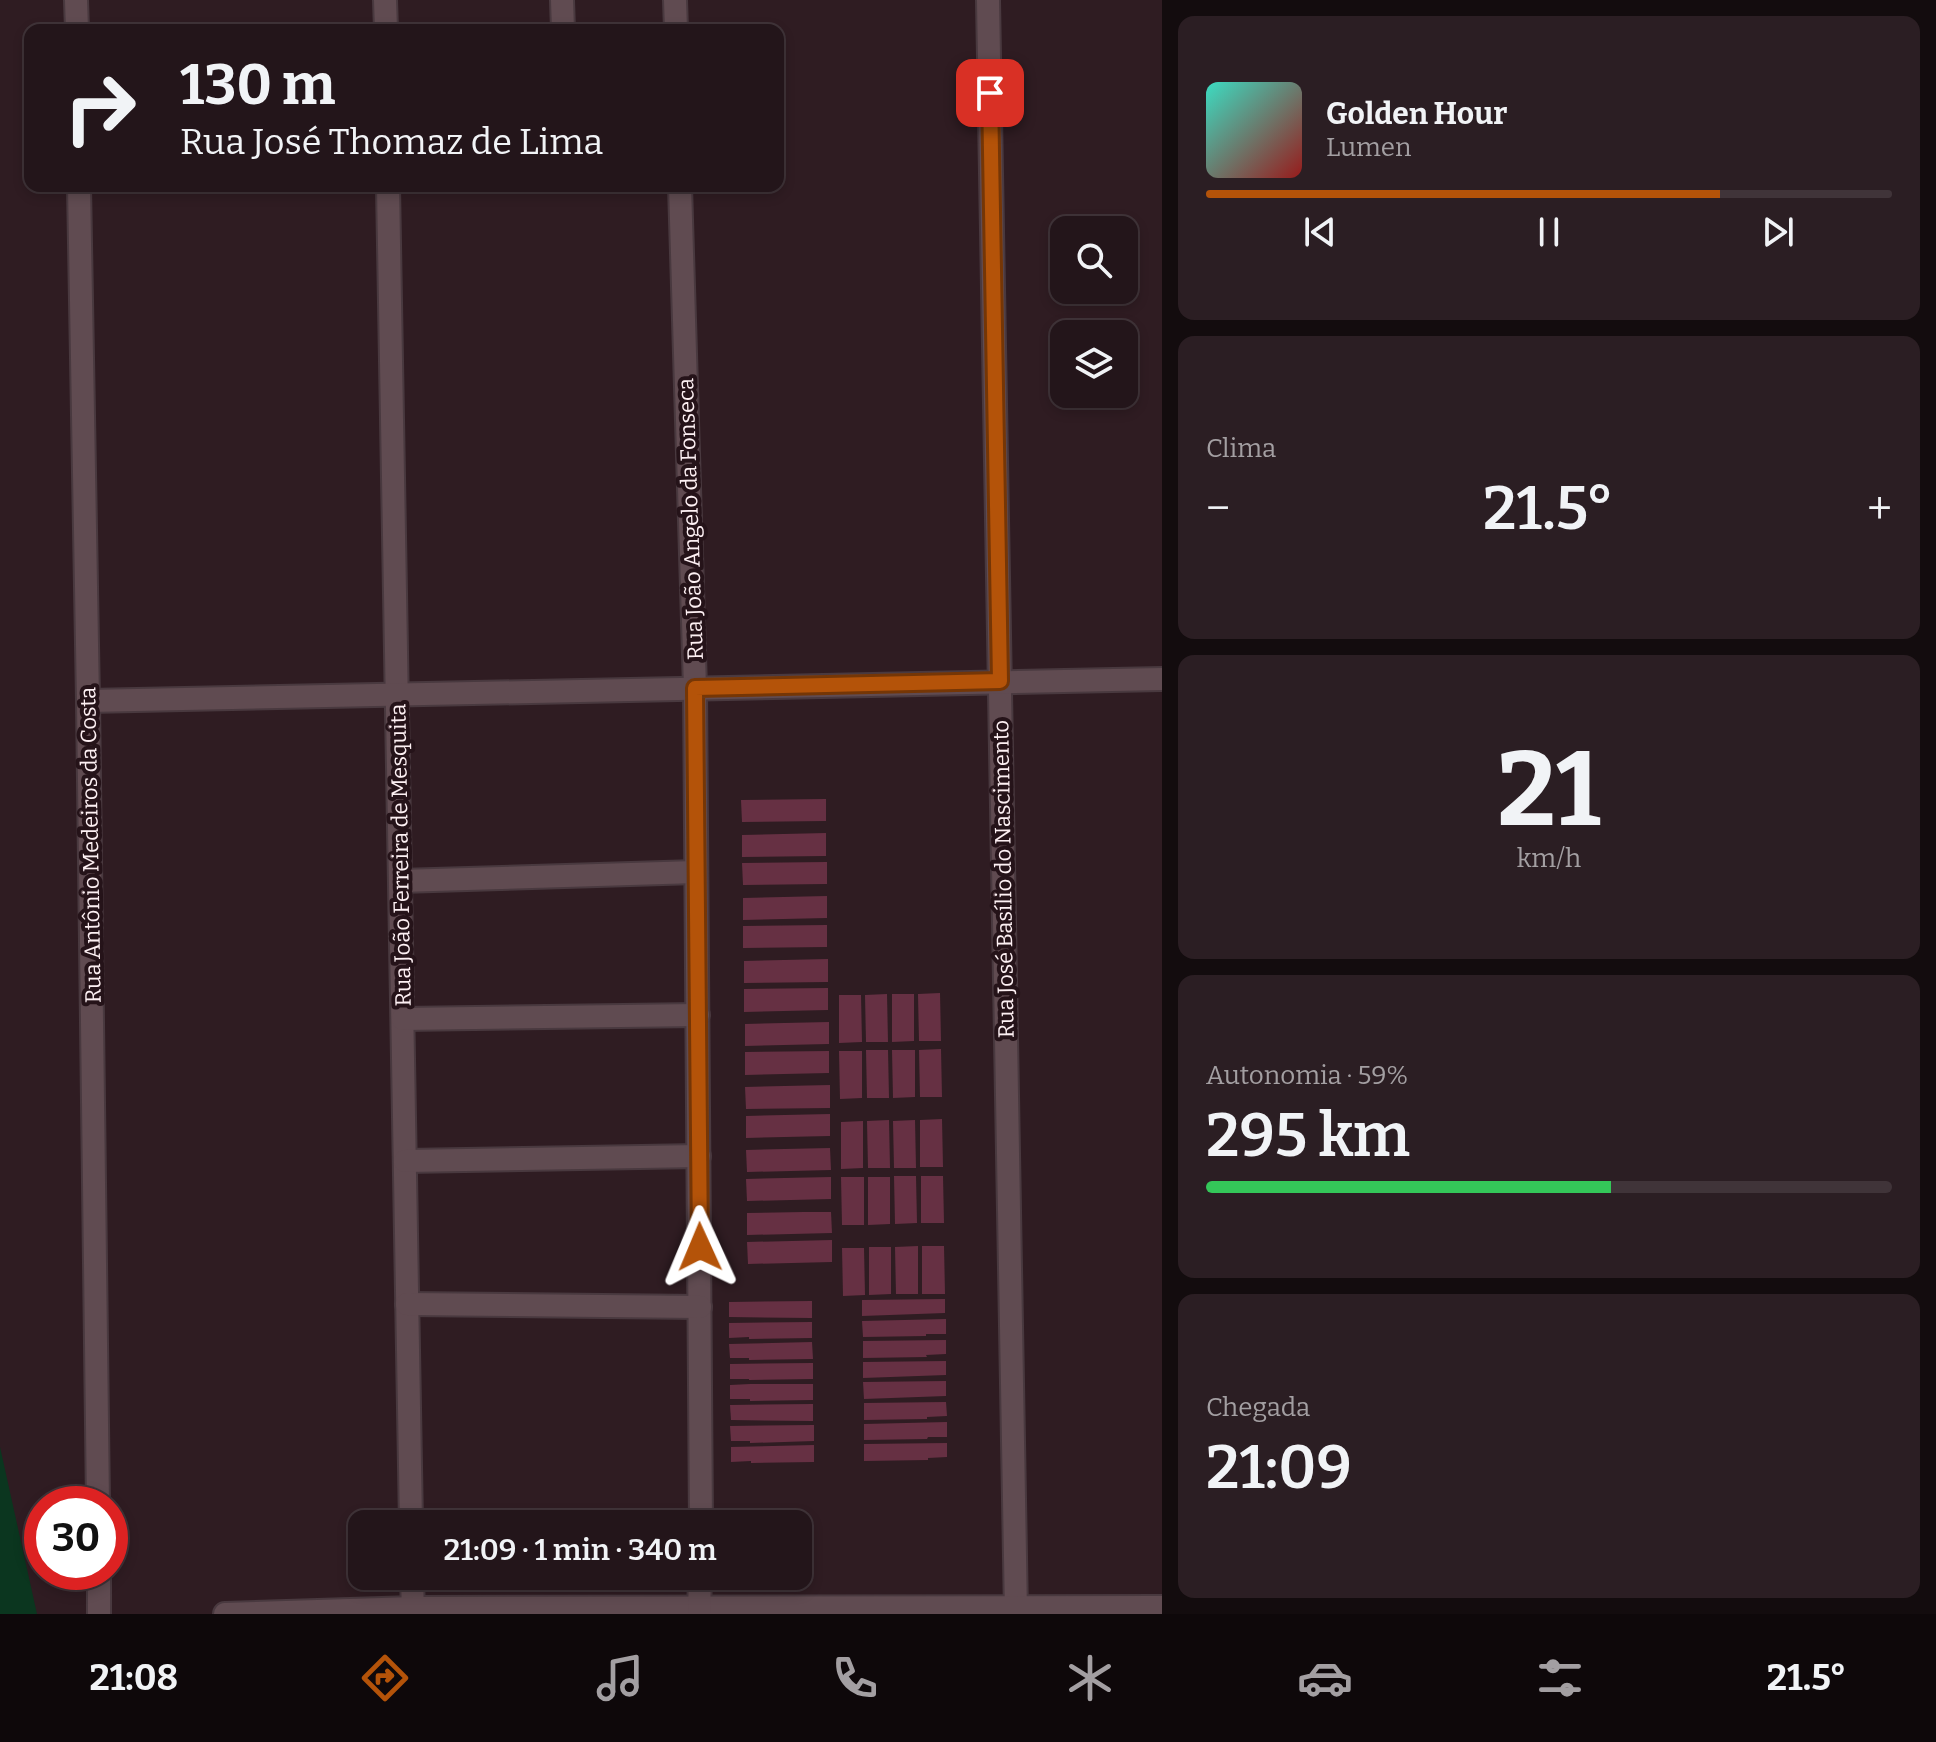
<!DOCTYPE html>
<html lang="pt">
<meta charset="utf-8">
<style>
:root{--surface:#23151a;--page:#2b1e23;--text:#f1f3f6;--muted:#a39fa2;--line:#403439;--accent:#b45309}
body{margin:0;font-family:Bitter,serif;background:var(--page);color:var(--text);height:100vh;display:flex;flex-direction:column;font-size:30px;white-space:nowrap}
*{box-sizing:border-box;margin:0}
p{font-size:26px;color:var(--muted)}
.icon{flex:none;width:44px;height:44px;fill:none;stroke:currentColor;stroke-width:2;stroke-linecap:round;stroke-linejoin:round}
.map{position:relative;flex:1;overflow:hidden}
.panel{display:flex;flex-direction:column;gap:16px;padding:16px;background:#130c0e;width:774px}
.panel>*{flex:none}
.guide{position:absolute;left:24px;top:24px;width:760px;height:168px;border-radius:16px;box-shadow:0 4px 12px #0003,0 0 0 2px var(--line);background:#23151a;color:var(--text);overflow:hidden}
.controls{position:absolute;left:1050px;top:216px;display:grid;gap:16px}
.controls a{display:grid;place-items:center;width:88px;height:88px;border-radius:16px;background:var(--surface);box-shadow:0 4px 12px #0003,0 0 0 2px var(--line);font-size:40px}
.speed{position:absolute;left:24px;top:1486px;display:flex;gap:16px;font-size:40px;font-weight:700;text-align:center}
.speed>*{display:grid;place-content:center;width:104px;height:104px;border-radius:50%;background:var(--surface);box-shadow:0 4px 12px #0003,0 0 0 2px var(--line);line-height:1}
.speed .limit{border:12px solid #d22;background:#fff;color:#111}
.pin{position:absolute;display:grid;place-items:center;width:68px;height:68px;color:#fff;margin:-34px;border-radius:16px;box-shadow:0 4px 12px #0006}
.me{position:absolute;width:88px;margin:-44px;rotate:359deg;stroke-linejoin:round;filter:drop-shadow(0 0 6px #0008)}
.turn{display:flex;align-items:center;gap:28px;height:168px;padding:0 24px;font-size:36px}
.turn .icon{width:104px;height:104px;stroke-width:2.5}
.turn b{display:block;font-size:56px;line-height:68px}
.big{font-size:60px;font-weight:600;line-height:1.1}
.panel .widget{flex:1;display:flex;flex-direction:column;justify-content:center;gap:12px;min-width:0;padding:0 28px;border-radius:16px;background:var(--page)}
.panel .dial{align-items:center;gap:0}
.dial b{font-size:104px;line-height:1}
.song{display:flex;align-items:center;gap:24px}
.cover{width:96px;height:96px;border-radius:12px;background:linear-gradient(135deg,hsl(170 70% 55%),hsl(0 70% 35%))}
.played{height:8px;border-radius:4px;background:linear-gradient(90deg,var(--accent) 75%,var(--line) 75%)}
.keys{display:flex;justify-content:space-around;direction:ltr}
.heat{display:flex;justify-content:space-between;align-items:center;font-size:44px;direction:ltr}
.charge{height:12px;border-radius:6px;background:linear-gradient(90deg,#34c759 59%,var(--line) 0)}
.trip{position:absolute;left:348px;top:1510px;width:464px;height:80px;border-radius:16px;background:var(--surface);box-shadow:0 4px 12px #0003,0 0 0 2px var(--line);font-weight:600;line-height:80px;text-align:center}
.tab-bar{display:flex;height:128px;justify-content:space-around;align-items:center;background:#0e080a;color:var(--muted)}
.tab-bar .icon{width:56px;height:56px}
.tab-bar .current{color:var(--accent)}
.tab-bar b{font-size:36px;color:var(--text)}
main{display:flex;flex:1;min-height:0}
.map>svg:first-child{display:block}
</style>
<main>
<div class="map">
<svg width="1162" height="1614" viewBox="0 0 1162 1614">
<rect width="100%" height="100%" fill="#2f1c22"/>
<polygon fill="#0b361f" points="0,1447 37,1614 0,1614"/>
<g fill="#663043">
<polygon points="826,799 826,821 742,822 741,800"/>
<polygon points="826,833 826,856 742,857 742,835"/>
<polygon points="827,862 827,884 743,885 742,863"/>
<polygon points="827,896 827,918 743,920 743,898"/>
<polygon points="827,925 827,947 743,948 743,926"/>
<polygon points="828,959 828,982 744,983 744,961"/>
<polygon points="828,988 828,1010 744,1012 744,989"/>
<polygon points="940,993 941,1041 919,1041 918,994"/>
<polygon points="887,994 888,1042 866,1042 865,995"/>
<polygon points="892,994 914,994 914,1041 892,1042"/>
<polygon points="839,995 861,995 862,1042 839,1043"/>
<polygon points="829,1022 829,1044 745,1046 745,1024"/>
<polygon points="941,1049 942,1097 920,1097 919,1050"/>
<polygon points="866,1050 888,1050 889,1098 867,1098"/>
<polygon points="892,1050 915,1050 915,1097 893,1098"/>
<polygon points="829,1051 829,1073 745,1075 745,1052"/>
<polygon points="839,1051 862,1051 862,1098 840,1099"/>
<polygon points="830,1085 830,1108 746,1109 745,1087"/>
<polygon points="830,1114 830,1136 746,1138 746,1116"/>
<polygon points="942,1119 943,1167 920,1167 920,1120"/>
<polygon points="889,1120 890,1168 868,1168 867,1121"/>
<polygon points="915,1120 916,1168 894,1168 893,1121"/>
<polygon points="863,1121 863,1168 841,1169 841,1122"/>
<polygon points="830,1148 831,1170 747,1172 746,1150"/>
<polygon points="894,1176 916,1176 917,1223 895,1224"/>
<polygon points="921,1176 943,1176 944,1223 921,1223"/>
<polygon points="831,1177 831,1199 747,1201 746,1179"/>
<polygon points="841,1177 864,1177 864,1225 842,1225"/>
<polygon points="868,1177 890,1177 890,1224 868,1225"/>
<polygon points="804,1212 831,1212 832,1233 747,1235 747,1213"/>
<polygon points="832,1240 832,1262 748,1264 747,1242"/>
<polygon points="918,1246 918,1294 896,1294 895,1247"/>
<polygon points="922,1246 944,1246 945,1294 922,1294"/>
<polygon points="869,1247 891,1247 891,1294 869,1295"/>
<polygon points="842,1248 864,1248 865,1295 843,1296"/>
<polygon points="945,1299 945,1313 862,1316 862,1300"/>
<polygon points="812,1301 812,1318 729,1317 729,1302"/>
<polygon points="946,1319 946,1334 926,1334 926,1336 863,1337 862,1321"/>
<polygon points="812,1322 812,1338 749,1339 749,1337 729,1338 729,1323"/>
<polygon points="946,1340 946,1354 926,1355 927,1357 863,1358 863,1341"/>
<polygon points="812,1342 813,1359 749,1360 749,1358 730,1358 729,1344"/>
<polygon points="946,1361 946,1375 863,1378 863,1362"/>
<polygon points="813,1363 813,1379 749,1380 749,1379 730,1379 730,1364"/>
<polygon points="946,1381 946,1396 864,1399 863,1382"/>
<polygon points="750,1384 813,1384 813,1400 750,1401 750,1399 730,1399 730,1385"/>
<polygon points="946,1402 947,1416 927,1417 927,1419 864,1420 864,1403"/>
<polygon points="813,1404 813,1421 731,1420 730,1405"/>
<polygon points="947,1422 947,1437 928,1437 927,1439 864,1440 864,1424"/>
<polygon points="814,1425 814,1441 750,1443 750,1441 731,1441 730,1426"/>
<polygon points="947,1443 947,1457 928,1458 928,1460 864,1461 864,1444"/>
<polygon points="814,1445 814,1462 751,1463 751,1461 731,1462 731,1447"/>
</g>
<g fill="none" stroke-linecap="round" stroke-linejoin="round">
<g stroke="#49393f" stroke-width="26">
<g id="minor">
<polyline points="76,0 77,30"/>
<polyline points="385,0 386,30"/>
<polyline points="562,0 563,30"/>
<polyline points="675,0 676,30"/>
<polyline points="988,0 1016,1614"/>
<polyline points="79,186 88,701 98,1504"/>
<polyline points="388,186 411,1524"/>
<polyline points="680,186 695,688 701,1524"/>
<polyline points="88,701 1162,679"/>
<polyline points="400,881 696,872"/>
<polyline points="403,1019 698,1015"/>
<polyline points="405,1161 699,1156"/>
<polyline points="407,1304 700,1307"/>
<polyline points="99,1572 99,1614"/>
<polyline points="412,1576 413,1614"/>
<polyline points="225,1614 413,1608 1162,1607"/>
<polyline points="699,1614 700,1576"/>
</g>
</g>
<use href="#minor" stroke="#604b51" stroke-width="22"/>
</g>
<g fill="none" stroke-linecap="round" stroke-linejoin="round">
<g stroke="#753606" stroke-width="20">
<polyline id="route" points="700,1247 695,688 1000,681 990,93"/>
</g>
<use href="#route" stroke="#b45309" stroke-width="14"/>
</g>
<g text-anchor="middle" stroke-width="8" stroke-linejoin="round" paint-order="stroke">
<g font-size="22" fill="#fdf0f3" stroke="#251319">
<text transform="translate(690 519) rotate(-92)" y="8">Rua João Angelo da Fonseca</text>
<text transform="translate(90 845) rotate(-91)" y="8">Rua Antônio Medeiros da Costa</text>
<text transform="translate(400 855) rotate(-91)" y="8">Rua João Ferreira de Mesquita</text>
<text transform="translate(1003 879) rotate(-91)" y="8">Rua José Basílio do Nascimento</text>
</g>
</g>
</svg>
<div class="controls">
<a><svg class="icon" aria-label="search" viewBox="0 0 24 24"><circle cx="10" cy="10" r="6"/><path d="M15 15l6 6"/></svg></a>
<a><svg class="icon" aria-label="layers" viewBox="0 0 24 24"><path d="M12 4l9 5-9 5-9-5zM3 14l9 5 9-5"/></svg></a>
</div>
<div class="speed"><div class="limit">30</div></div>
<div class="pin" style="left:990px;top:93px;background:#d93025"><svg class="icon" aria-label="arrive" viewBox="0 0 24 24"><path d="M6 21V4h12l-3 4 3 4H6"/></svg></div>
<svg class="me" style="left:700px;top:1247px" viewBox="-20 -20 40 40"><path d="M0-17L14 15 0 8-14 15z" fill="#b45309" stroke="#fff" stroke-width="4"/></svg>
<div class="trip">21:09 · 1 min · 340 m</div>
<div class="guide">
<div class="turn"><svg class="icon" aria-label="right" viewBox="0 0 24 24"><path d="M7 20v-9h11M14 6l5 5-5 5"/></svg><div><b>130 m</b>Rua José Thomaz de Lima</div></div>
</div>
</div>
<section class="panel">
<div class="widget">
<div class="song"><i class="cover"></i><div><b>Golden Hour</b><p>Lumen</p></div></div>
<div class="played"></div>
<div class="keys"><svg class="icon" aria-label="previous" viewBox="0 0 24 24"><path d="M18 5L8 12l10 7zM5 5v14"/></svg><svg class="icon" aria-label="pause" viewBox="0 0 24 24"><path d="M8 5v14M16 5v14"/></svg><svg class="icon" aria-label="next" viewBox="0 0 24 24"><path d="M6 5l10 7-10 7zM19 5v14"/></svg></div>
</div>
<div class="widget"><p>Clima</p>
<div class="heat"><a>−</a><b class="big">21.5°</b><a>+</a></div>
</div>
<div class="widget dial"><b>21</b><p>km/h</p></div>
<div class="widget"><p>Autonomia · 59%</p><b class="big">295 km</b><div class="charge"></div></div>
<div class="widget"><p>Chegada</p><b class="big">21:09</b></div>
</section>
</main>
<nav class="tab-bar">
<b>21:08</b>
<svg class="icon current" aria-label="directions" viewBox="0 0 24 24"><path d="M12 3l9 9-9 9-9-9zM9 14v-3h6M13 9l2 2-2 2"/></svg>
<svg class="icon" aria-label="music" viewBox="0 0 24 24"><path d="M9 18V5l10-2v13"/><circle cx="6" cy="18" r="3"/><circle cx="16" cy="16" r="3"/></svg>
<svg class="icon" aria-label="phone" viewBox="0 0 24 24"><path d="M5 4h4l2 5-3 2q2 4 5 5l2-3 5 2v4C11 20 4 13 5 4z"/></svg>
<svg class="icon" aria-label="climate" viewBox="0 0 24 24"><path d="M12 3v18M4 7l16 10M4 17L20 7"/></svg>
<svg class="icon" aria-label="car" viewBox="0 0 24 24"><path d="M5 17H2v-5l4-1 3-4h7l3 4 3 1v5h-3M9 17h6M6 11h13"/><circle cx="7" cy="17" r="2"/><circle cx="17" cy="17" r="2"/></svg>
<svg class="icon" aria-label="filters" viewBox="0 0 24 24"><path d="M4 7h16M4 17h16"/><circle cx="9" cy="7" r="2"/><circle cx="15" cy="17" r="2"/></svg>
<b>21.5°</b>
</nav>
